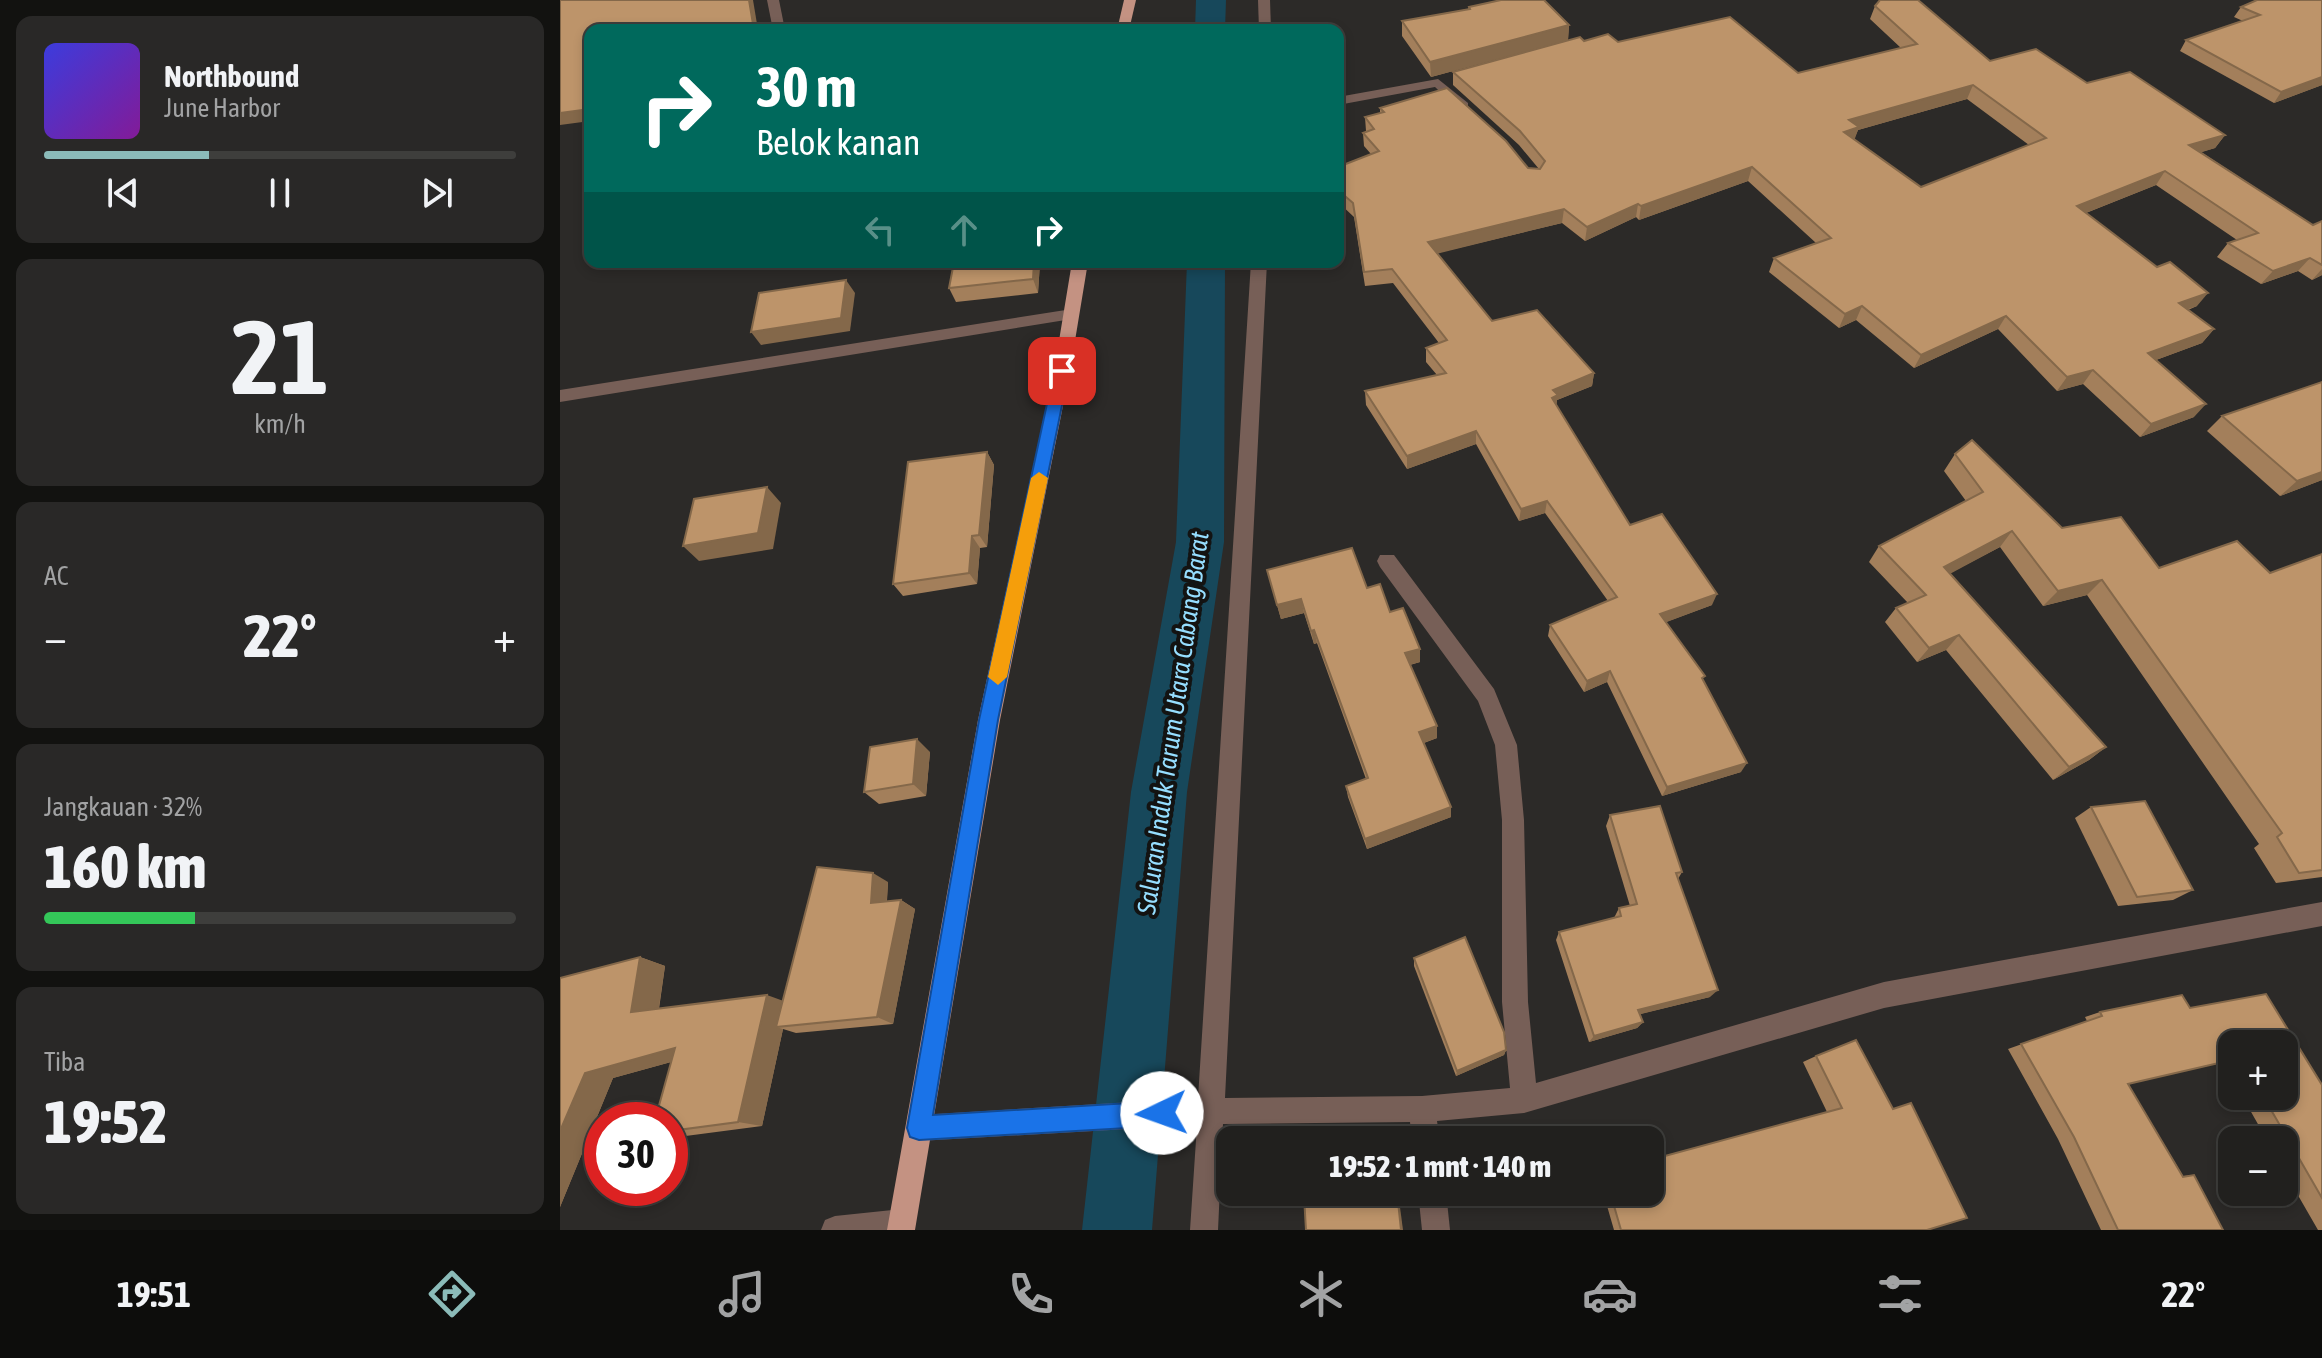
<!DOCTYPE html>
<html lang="id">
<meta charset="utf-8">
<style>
:root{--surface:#21201e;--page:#292827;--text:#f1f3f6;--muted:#a2a3a4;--line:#3e3e3c;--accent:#8bbbb9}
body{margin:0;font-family:"Asap Condensed",sans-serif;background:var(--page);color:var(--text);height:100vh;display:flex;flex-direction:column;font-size:30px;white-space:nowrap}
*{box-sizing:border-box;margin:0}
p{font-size:26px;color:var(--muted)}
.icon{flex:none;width:44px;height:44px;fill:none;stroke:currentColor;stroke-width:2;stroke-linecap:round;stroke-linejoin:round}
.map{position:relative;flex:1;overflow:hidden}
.panel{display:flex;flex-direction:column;gap:16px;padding:16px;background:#121210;width:560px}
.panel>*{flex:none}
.top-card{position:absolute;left:24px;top:24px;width:760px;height:244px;border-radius:16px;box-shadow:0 4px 12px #0003,0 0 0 2px var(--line);background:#00695c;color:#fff;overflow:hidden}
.tools{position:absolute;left:1658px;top:1030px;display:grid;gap:16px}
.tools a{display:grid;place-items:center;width:80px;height:80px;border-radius:16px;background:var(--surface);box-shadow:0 4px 12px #0003,0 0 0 2px var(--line);font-size:40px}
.speed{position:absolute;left:24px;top:1102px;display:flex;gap:16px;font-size:40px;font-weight:700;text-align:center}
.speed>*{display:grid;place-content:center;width:104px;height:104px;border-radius:50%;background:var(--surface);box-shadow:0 4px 12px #0003,0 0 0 2px var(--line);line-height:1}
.speed .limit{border:12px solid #d22;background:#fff;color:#111}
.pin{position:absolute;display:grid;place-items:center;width:68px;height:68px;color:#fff;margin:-34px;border-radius:16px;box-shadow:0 4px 12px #0006}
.me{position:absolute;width:88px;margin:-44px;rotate:267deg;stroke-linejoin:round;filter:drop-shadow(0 0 6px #0008)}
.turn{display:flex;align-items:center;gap:28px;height:168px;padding:0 40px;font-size:36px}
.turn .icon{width:104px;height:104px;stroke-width:2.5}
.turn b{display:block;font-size:56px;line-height:68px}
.lanes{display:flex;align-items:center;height:76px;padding:0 40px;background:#0003;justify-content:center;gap:40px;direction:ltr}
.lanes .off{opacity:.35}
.big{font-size:60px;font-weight:800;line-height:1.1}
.panel .widget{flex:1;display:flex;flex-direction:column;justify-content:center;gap:12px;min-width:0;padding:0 28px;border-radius:16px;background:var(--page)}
.panel .dial{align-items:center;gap:0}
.dial b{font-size:104px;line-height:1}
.song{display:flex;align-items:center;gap:24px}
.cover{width:96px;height:96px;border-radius:12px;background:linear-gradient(135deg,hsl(240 70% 55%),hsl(290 70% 35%))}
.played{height:8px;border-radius:4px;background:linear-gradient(90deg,var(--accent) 35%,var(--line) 35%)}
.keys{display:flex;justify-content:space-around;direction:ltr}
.heat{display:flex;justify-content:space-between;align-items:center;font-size:44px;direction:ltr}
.charge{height:12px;border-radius:6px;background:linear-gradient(90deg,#34c759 32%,var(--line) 0)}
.trip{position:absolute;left:656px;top:1126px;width:448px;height:80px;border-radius:16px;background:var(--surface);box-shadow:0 4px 12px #0003,0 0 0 2px var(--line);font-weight:800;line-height:80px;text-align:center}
.tabs{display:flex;height:128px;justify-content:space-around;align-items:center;background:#0d0d0c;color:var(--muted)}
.tabs .icon{width:56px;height:56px}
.tabs .current{color:var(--accent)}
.tabs b{font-size:36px;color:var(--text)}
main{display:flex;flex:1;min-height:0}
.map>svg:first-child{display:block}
</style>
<main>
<section class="panel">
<div class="widget">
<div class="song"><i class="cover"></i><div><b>Northbound</b><p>June Harbor</p></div></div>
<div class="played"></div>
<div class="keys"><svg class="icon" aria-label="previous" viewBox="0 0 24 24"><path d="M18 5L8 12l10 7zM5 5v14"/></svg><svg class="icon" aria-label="pause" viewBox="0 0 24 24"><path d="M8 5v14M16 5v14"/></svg><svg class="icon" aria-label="next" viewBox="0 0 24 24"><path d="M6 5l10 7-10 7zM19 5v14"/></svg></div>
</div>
<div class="widget dial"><b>21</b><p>km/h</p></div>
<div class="widget"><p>AC</p>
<div class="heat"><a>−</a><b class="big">22°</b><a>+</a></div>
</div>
<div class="widget"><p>Jangkauan · 32%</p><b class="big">160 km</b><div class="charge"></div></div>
<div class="widget"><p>Tiba</p><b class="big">19:52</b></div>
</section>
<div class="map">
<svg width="1762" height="1230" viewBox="0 0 1762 1230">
<rect width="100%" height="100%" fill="#2c2a28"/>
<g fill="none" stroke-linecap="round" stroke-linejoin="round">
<g fill="#17485b" fill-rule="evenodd">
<polygon points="636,0 666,0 665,30 635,30"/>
<polygon points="627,262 665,262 664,542 627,792 592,1230 522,1230 571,792 616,542"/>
</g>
<g fill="#775f57" fill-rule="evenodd">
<polygon points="207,0 219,0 225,30 213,30"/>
<polygon points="698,0 710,0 711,30 699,30"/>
<polygon points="878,79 908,103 908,109 898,109 875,87 778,105 778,97"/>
<polygon points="691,262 707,262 665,1098 862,1096 950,1088 942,1002 942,820 935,745 918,701 820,567 817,561 820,555 834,555 934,689 957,745 964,820 968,1002 976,1083 1324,982 1762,902 1762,926 1324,1008 964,1113 877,1121 880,1140 852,1140 850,1122 663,1124 658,1230 630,1230 637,1125 359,1141 349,1138 346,1128 349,1118 359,1115 638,1098"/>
<polygon points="512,309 518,310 518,318 0,402 0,390"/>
<polygon points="858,1192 886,1192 890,1230 862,1230"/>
<polygon points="342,1209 352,1213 356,1223 353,1230 261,1230 265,1220 275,1216"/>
</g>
<g fill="#c49282" fill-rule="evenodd">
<polygon points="564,0 576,0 569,30 557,30"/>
<polygon points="512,262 528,262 510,371 440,720 355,1230 327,1230 418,720 494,371"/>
</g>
</g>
<g fill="#a37f5b" fill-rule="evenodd">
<polygon points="1762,0 1762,85 1714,103 1620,51 1626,40 1683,21 1674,17 1681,7"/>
<path d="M1315 6 1430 61 1527 83 1665 135 1655 148 1641 152 1753 225 1762 221V275L1752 280 1738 271 1701 284 1657 257 1668 243 1677 240 1596 185 1526 213 1637 306 1628 310 1654 329 1642 343 1596 360 1634 417 1580 437 1523 384 1497 391 1438 329 1354 368 1296 320 1279 328 1209 272 1214 258 1256 243 1188 181 1079 220 1076 217 1025 241 1002 223 877 253 932 321 1034 373 1032 386 997 400 996 406 1070 525 1152 605 1106 622 1143 680 1181 772 1102 796 1047 682 1024 692 988 636 990 625 1048 601 985 513 959 521 916 444 847 469 806 405 805 391 877 375 866 362V348L879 343 833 283 805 286 794 217 778 202V167L811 154 804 146 803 133 806 131 805 117 820 113V108L968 168 979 169 959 145 893 85V72L1024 41 1058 42 1238 73 1341 48 1310 19ZM1407 99 1469 145 1361 187 1294 139 1298 130Z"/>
<polygon points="909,7 1009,25 1008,40 871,77 842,36 842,21 908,9"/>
<polygon points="394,262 480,262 478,293 396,302 389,288"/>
<polygon points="1662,416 1762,480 1720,496 1647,431"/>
<polygon points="427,452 434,465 427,547 420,548 417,584 343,596 333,584"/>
<polygon points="1395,454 1502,528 1599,568 1710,573 1762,554 1762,877 1716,883 1694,848 1699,844 1527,595 1483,606 1440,547 1390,573 1546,747 1529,760 1493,780 1386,650 1357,662 1325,622 1336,608 1348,603 1309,562 1319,546 1406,501 1384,471"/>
<polygon points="707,570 807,588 830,612 860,649 860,662 850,665 877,726 877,738 864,743 891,817 807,849 788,797 786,786 806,779 757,643 754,644 744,613 721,619"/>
<polygon points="370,752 366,796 319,804 304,792"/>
<polygon points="1531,807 1633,890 1613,900 1558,906 1515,818"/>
<polygon points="1050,815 1122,872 1118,879 1150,997 1080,1014 1083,1022 1077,1028 1029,1042 996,940 999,932 1054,918 1059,908 1070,906 1046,826"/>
<polygon points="328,882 327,901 341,900 355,909 333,1024 236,1033 223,1029 202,1126 118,1137 110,1136 111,1062 53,1078 0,1207 0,978 80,957 105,966 99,1009 223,1001"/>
<polygon points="854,958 946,1050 944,1055 896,1076 854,966"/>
<polygon points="1630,1008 1762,1085 1762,1230 1758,1230 1724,1171 1724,1140 1707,1140 1682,1096 1724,1096 1672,1044 1672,1079 1662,1062 1568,1084 1623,1176 1634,1175 1663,1230 1541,1230 1498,1139 1448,1049 1527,1021 1525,1017 1540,1012"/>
<polygon points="1256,1056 1332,1109 1367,1230 1054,1230 1043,1192 1090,1192 1267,1112 1243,1062"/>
</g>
<g fill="#84684a">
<polygon points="189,0 193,0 198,30 194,30"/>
<polygon points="1009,25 1008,40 871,77 870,62"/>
<polygon points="1762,77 1762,85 1714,103 1721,92"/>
<polygon points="1413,85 1407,99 1298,130 1294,141 1279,145 1289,120"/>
<polygon points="30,109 30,121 0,125 0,113"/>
<polygon points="1665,135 1655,148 1620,159 1629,145"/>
<polygon points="1192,167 1188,181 1079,220 1081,206"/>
<polygon points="1605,171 1596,185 1508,220 1517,206"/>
<polygon points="1078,204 1076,217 1025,241 1027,227"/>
<polygon points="1004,209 1002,223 868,256 868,242"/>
<polygon points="1750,258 1738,271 1701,284 1713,271"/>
<polygon points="474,262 480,262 478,293 473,279"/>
<polygon points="1762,269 1762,275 1752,280"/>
<polygon points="286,280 295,293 290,331 201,345 191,332"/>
<polygon points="1648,293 1637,306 1608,316 1619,303"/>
<polygon points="1302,306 1296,320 1279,328 1285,314"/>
<polygon points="1446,316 1438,329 1354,368 1361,355"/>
<polygon points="1654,329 1642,343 1577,367 1588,353"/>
<polygon points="1533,370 1523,384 1497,391 1507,377"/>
<polygon points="1034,373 1032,386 997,400 996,408 990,411 993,390"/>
<polygon points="1646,404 1634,417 1580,437 1591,424"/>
<polygon points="916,431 916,444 847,469 847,456"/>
<polygon points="427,452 434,465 427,547 419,535"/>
<polygon points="1762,472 1762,480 1720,496 1737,481"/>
<polygon points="207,487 221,503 213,549 139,561 123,546"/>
<polygon points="987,501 985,513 959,521 961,509"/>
<polygon points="1452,531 1440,547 1373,583 1384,567"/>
<polygon points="412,536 420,548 417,584 409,573"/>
<polygon points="1542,580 1527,595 1483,606 1498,591"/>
<polygon points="1157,594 1152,605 1096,626 1100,614"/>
<polygon points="741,599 744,613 721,619 717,605"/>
<polygon points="754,630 757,643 754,644 751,631"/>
<polygon points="1399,635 1386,650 1357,662 1369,648"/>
<polygon points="860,649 860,662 845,666 845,653"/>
<polygon points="1050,671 1047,682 1024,692 1027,681"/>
<polygon points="877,726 877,738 860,744 859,732"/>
<polygon points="357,739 370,752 366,796 353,784"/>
<polygon points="1546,747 1529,760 1493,780 1509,767"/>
<polygon points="1187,763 1181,772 1102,796 1107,787"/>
<polygon points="891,807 891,817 807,849 805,839"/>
<polygon points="313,873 328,882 326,912 311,903"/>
<polygon points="341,900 355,909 333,1024 317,1017"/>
<polygon points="80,957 105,966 97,1020 71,1012"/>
<polygon points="1158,990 1150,997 1073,1016 1078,1010"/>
<polygon points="207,995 229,1003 216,1027 223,1029 202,1126 178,1122"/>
<polygon points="1083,1022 1077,1028 1029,1042 1034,1036"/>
<polygon points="115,1048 140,1054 53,1078 0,1207 0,1131 25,1073"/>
<polygon points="946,1050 944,1055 896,1076 897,1071"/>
<polygon points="837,1192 838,1192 843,1230 841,1230"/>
</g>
<g fill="#bd946a" stroke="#84684a" stroke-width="2" fill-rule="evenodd">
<polygon points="0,0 189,0 194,30 30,30 30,109 0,113"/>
<polygon points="941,0 984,0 1009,25 870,62 842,21 910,9 909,7"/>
<path d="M1320 0H1358L1430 61 1476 49 1527 83 1570 72 1665 135 1629 145 1753 225 1762 221V265L1750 258 1713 271 1668 243 1698 233 1605 171 1517 206 1597 267 1610 262 1648 293 1619 303 1654 329 1588 353 1646 404 1591 424 1533 370 1507 377 1446 316 1361 355 1302 306 1285 314 1214 258 1271 238 1192 167 1081 206 1078 204 1027 227 1004 209 868 242 932 321 977 310 1034 373 993 390 998 395 992 398 1070 525 1102 514 1157 594 1100 614 1145 676 1142 678 1187 763 1107 787 1050 671 1027 681 990 625 1057 597 987 501 961 509 916 431 847 456 805 391 886 373 866 348 887 340 832 269 804 272 793 203 778 190V167L819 151 803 133 814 129 805 117 824 112 820 108 887 88 946 141 968 168 980 169 985 161 960 131 893 72 1020 37 1024 41 1048 34 1058 42 1170 17 1238 73 1357 44 1315 6ZM1413 85 1486 138 1361 187 1284 132 1299 127 1289 120Z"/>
<polygon points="1697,0 1762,0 1762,77 1721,92 1626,40 1700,15 1681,7"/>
<polygon points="394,262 474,262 473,279 389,288"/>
<polygon points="286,280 281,318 191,332 199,293"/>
<polygon points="1762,382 1762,472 1737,481 1662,416"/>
<polygon points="1412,440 1502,528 1561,517 1599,568 1677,541 1710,573 1762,554 1762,870 1739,873 1717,837 1722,833 1542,580 1498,591 1452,531 1384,567 1546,747 1509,767 1399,635 1369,648 1336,608 1366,595 1319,546 1423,492 1395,454"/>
<polygon points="427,452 419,535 412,536 409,573 333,584 348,462"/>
<polygon points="207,487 198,533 123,546 134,499"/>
<polygon points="792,548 807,588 820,584 830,612 843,608 860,649 845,653 877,726 859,732 891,807 805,839 786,786 808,778 754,630 751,631 741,599 717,605 707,570"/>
<polygon points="357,739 353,784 304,792 310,747"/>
<polygon points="1585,801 1633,890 1577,897 1531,807"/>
<polygon points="1100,806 1122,872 1116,873 1158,990 1078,1010 1083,1022 1034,1036 999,932 1061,916 1059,908 1077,904 1050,815"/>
<polygon points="257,867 313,873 311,903 341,900 317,1017 216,1027"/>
<polygon points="905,937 944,1032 946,1050 897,1071 854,958"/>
<polygon points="80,957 71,1012 207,995 178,1122 110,1131 110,1120 95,1120 115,1048 25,1073 0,1131 0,978"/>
<polygon points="1706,994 1762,1085 1762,1198 1703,1096 1724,1096 1724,1044 1672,1044 1672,1060 1568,1084 1623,1177 1634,1175 1663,1230 1558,1230 1514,1137 1461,1044 1542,1016 1540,1012 1622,995 1630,1008"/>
<polygon points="1296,1040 1333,1109 1351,1103 1407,1218 1367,1230 1061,1230 1050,1192 1090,1192 1090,1160 1282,1108 1256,1056"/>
<polygon points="765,1192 837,1192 841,1230 746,1230 744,1196"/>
</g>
<polygon fill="#1a73e8" stroke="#114b97" stroke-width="2" points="502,366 509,371 438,720 373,1115 602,1101 611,1105 614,1113 611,1122 602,1126 359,1140 350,1137 347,1128 419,720 494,371"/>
<polygon fill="#f59e0b" points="479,472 488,478 447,677 438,685 428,677 471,478"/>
<g text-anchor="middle" stroke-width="8" stroke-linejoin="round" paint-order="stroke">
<g font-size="26" font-style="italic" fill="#96deff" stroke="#131312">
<text transform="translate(613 723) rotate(-82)" y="9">Saluran Induk Tarum Utara Cabang Barat</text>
</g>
</g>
</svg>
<div class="tools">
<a>+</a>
<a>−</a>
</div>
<div class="speed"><div class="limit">30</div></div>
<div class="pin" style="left:502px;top:371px;background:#d93025"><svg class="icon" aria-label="arrive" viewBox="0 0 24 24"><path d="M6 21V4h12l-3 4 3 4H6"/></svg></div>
<svg class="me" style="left:602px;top:1113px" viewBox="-20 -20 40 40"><circle r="19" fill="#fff"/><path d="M0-13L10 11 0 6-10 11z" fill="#1a73e8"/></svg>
<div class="trip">19:52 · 1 mnt · 140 m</div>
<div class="top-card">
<div class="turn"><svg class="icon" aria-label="right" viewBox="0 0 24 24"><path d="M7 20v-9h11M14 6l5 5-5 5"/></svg><div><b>30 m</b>Belok kanan</div></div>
<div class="lanes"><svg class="icon off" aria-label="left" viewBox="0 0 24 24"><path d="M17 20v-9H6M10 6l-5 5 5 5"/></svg><svg class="icon off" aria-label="ahead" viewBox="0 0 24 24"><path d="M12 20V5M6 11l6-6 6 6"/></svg><svg class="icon" aria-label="right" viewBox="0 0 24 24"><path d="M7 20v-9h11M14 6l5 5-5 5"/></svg></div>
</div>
</div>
</main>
<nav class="tabs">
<b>19:51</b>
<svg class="icon current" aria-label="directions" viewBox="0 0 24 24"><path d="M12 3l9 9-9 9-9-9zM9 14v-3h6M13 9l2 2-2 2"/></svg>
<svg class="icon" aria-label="music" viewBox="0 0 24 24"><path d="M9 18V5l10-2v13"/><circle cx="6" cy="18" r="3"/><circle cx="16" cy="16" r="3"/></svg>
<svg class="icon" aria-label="phone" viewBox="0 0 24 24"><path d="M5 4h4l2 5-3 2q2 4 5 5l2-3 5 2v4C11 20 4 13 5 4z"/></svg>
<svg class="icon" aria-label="climate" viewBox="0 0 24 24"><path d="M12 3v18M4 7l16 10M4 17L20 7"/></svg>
<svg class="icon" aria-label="car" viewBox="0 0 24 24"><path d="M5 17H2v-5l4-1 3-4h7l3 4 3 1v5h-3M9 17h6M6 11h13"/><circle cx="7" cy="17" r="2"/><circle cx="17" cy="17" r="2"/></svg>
<svg class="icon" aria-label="filters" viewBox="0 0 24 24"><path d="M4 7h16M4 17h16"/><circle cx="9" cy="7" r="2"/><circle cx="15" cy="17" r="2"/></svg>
<b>22°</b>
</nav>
